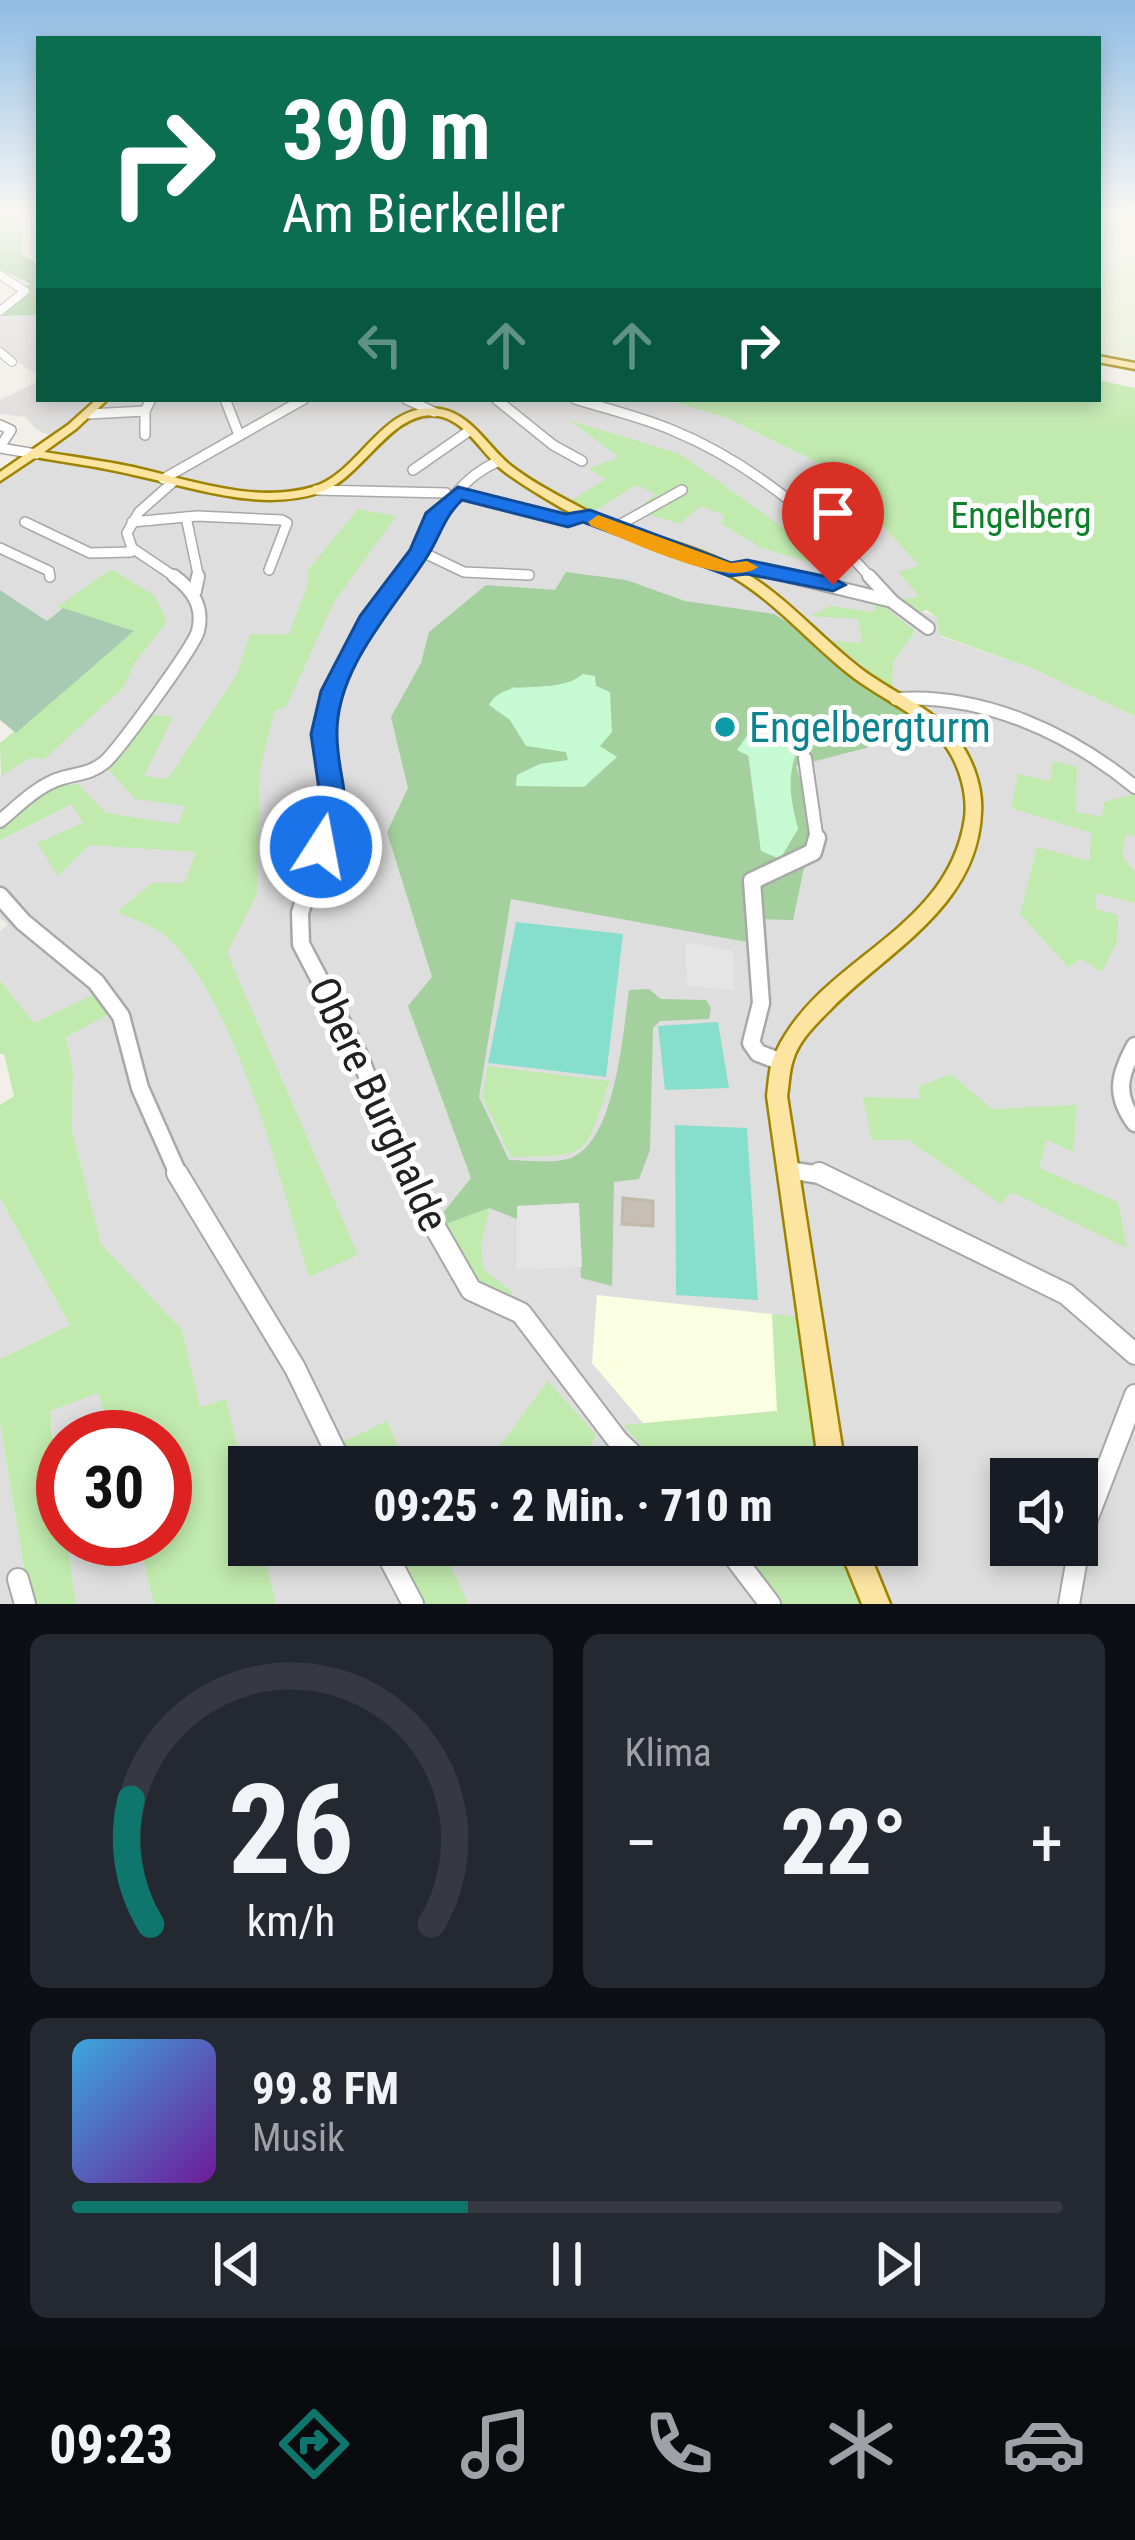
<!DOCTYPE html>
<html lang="de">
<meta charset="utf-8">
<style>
:root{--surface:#171b24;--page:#242831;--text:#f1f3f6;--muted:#9ea1a6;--line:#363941;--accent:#0f766e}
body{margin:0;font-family:"Roboto Condensed",sans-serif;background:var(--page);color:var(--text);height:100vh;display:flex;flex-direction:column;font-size:45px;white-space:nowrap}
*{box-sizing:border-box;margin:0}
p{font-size:39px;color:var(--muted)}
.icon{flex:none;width:66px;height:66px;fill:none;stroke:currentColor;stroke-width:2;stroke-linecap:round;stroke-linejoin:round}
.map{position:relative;height:1604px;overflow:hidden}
.details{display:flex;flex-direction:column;gap:30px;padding:30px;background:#0d0f14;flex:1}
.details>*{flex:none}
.banner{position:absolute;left:36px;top:36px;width:1065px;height:366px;border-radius:0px;box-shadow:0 6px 18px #0003;background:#0b6e4f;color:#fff;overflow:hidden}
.fabs{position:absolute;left:990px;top:1458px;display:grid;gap:24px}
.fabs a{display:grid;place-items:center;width:108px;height:108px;border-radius:0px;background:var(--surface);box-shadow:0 6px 18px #0003;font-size:60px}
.speed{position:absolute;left:36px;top:1410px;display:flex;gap:24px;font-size:60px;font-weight:700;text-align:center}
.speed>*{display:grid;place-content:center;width:156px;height:156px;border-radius:50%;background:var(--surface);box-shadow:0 6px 18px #0003;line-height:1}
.speed .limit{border:18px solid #d22;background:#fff;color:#111}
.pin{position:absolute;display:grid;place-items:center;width:102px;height:102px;color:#fff;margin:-123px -51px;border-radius:50% 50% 50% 0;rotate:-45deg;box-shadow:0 0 12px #0007}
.pin .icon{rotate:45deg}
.me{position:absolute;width:132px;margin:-66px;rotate:11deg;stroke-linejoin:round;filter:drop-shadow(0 0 9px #0008)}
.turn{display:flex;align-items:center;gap:42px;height:252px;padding:0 48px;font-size:54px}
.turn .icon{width:156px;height:156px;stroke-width:2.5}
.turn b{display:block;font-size:84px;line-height:102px}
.lanes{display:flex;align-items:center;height:114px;padding:0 48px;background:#0003;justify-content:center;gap:60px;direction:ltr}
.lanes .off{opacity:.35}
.big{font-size:90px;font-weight:800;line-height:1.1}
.details .card{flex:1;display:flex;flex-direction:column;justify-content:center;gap:18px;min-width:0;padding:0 42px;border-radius:18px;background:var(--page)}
.details .dial{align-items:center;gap:0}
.dial svg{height:312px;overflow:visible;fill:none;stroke:var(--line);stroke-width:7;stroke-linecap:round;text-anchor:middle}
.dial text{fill:var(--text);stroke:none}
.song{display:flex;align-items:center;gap:36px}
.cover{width:144px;height:144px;border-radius:18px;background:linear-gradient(135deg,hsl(200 70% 55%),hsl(280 70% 35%))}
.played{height:12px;border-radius:6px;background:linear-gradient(90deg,var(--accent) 40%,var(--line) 40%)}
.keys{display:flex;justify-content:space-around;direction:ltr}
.heat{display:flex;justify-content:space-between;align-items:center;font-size:66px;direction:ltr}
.details .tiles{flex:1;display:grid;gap:30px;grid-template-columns:1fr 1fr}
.card:last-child{grid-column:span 2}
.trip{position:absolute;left:228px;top:1446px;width:690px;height:120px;border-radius:0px;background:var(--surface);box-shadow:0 6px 18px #0003;font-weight:800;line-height:120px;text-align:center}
.tab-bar{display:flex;height:192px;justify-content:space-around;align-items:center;background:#090b0e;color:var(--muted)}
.tab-bar .icon{width:84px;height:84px}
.tab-bar .current{color:var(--accent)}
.tab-bar b{font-size:54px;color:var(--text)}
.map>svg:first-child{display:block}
</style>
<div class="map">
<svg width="1135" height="1604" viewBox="0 0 1135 1604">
<rect width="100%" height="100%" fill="#f1efe7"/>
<g fill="#dfdede" fill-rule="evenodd">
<path d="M39 315V399H663L727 418 833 470 920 567 900 572 920 596 899 601 938 618 939 636 1031 668 1135 716V1604H276L262 1545H897V1467H249V1493L226 1400 200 1408 182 1330 101 1245 72 1128 73 1069 66 1036 108 1014 95 995 34 1023 0 980V931L8 925 0 918V775L30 758 122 688 135 662 167 621 59 607 63 608 47 621 0 590V479L56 438 37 430 25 417 0 414V400L35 383 37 374 0 352V316ZM1011 1479H1077V1545H1011Z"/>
<polygon points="0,1198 70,1325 0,1359"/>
<polygon points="98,1392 112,1437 63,1437 63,1509 50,1411"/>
<polygon points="0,1423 30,1604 0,1604"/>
<polygon points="67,1539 138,1539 154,1604 76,1604"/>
</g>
<polygon fill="#faffe2" points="597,1295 772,1314 778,1411 644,1424 592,1363"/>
<polygon fill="#e8efd3" points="1098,212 1135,212 1135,363 1098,357"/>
<g fill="#c1eaae">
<polygon points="1098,380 1135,388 1135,716 1031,668 939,635 937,618 927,610 912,613 898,601 919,596 898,572 919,566 833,470 727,418 664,399 1098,399"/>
<polygon points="569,420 680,454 795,536 816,564 762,548 721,524 724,515 701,506 679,524 635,510 656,494 636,485 591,513 571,501 606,479 588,469 619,457"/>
<path d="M358 509 396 516 334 602 286 707 274 711 260 770 257 894 227 953 358 1255 309 1277C281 1184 238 1003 167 937 154 926 133 919 117 912L152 883H185L196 852 89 845 58 876 37 843 83 823 72 804 0 840V827L54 787 78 784 106 813 178 824 186 806 135 799 108 769 150 715 173 717 144 776 168 779 237 674 250 634H289L307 587 308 570Z"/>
<polygon points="111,569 155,596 167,622 135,662 123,688 44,759 30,758 1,776 0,743 133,632 57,607"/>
<polygon points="877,601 915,631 893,662 892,690 832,641 862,643 858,619 810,616 830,606 874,612"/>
<path d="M1053 761 1077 767 1076 812 1102 817 1104 802 1135 794V836L1127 834C1119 852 1121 858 1135 871V903L1096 893V909L1118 915 1117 942 1102 972 1081 959 1068 967 1020 914 1037 847 1090 861 1091 833 1011 808 1018 774 1050 781Z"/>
<polygon points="0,980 34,1023 95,994 109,1014 66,1037 73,1069 72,1129 101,1244 182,1330 200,1407 226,1399 249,1493 249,1545 262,1545 276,1604 154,1604 138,1539 165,1539 165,1437 112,1437 98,1393 50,1411 63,1539 67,1539 76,1604 30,1604 0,1423 0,1359 70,1325 0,1198 0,1105 14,1096 4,1054 0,1054"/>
<path d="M488 1066 610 1081C583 1157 594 1156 511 1157L482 1096Z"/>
<polygon points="951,1074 992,1109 1077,1105 1073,1152 1047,1140 1039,1168 1118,1202 1127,1248 1011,1192 1001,1204 908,1140 872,1140 863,1097 921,1099 918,1087"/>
<polygon points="490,1208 481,1245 483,1269 511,1291 512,1299 488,1298 469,1277 443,1225"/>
<polygon points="772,1314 800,1317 820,1467 661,1467 623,1425 777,1411"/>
<polygon points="548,1381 596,1435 578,1467 484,1467"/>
<polygon points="387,1421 407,1467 350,1467 338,1444"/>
<polygon points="391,1545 441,1545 468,1604 424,1604"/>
<polygon points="734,1545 842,1545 865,1604 779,1604"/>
</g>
<g fill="#a3d09c" fill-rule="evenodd">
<polygon points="0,212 21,212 22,255 39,265 39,315 0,316 28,295 26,286 31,284 0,269"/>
<path d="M566 572 626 580 685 601 774 614 822 644 863 684 933 734 929 746 893 741 796 766 813 825 793 920 746 919 747 942 511 899 479 1097 509 1160C528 1160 559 1165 575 1156 616 1134 623 1033 629 990L649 989 661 999 706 1000 711 1008 709 1019 660 1021 653 1028 650 1150 639 1179 614 1182 612 1286 581 1278 578 1203 517 1206V1219L489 1208 443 1225V1213L471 1178 408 1006 432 977 387 832 408 788 391 717 421 663 429 632 486 585 555 590ZM577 680 600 747 617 758 516 786 517 775 540 764 569 761 566 752 526 745 510 720 511 687 538 690ZM748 755 790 764 787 787 798 829 761 851Z"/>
</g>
<polygon fill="#a8cab3" points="0,590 47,621 63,608 134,631 16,733 0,720"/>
<g fill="#c5fad2">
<path d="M583 674 595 676 596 686 610 692 612 732 600 746 617 757 584 787 516 786 517 775 540 764 568 760 566 752 526 746 510 720 489 705C505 674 554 698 583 674Z"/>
<path d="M765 710 802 739C786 773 789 793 798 829L780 859 761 851 749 756 737 750Z"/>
</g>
<g fill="#86dfcc">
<polygon points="516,922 623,934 606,1077 488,1063"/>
<polygon points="718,1022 729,1088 665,1090 658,1026"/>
<polygon points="675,1125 747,1128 758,1300 676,1295"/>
</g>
<g fill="#e5e5e5">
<polygon points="686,942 733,951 734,990 687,986"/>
<polygon points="579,1203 582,1267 517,1269 517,1206"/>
</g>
<polygon fill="#c6bfb6" stroke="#c3b9a9" stroke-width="3" points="623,1198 653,1201 653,1226 622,1224"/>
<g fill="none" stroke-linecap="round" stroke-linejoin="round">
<g stroke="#a8a8a8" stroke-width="10">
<g id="minor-far4">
<polyline points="0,275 25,291 0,311"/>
<polyline points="0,352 12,362"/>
</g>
</g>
<g stroke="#a8a8a8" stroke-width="12">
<g id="minor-far3">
<polyline points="225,399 239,435"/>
<polyline points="406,399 434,412"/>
<polyline points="496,399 553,445 582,461"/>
<path d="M575 399C607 409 641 417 672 430 748 461 818 518 872 579"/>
<polyline points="89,414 145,411"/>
<polyline points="0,425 11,430 0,447"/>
<polyline points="145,435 145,411 151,399"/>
<polyline points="0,448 36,454"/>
<polyline points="413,470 469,431"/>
<polyline points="163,479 304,399"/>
<polyline points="173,482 139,512 127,533 132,548 178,579"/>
<polyline points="316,490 446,493"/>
<polyline points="458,493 562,519 582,515"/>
<polyline points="186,517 199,579"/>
<polyline points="25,522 90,553 131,552"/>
<polyline points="132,522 197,516 282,520 287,523 269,570"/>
<polyline points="614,528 682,490"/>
<polyline points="0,548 49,571 50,577"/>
<polyline points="420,551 464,572 529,575"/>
<polyline points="729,570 767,570 802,579"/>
<path d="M400 579C431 536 447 483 499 461"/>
</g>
</g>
<g stroke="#a8a8a8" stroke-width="16">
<g id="minor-far2">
<polyline points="789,576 888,600"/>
<polyline points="869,576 893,602 928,628"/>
<polyline points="195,591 198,576"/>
<path d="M896 699C983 693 1069 733 1135 787"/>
<polyline points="805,758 817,841"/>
<path d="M0 821C18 806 38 785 62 778 79 773 90 774 105 762 119 749 194 647 198 631 204 607 193 590 174 576"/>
<polyline points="323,841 335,803 323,734 334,691 372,616 402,576"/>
</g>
</g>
<g stroke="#a8a8a8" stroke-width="21">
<g id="minor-far1">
<polyline points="324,838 300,913 301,944 359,1055 406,1176"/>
<polyline points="0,896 23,922 96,982 121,1016 140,1088 179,1176"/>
<path d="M1135 1046C1119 1075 1114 1095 1135 1123"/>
<polyline points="779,1061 758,1053 751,1043 761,1003 752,881 813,852 817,838"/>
<polyline points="788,1170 827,1176"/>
</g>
</g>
<g stroke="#a8a8a8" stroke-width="24">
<g id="minor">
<polyline points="177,1173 295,1368 343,1467"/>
<polyline points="404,1173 471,1290 521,1313 618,1441 645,1467"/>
<polyline points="819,1173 1066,1294 1135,1354"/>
<polyline points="382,1545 413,1604"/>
<polyline points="725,1545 770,1604"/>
<polyline points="18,1579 25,1604"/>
<polyline points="1069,1604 1081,1535 1135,1395"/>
</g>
</g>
<g stroke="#9d8300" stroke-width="5">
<g id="major">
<polygon points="1098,356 1135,363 1135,369 1098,362"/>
<path d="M97 399H108L76 429 44 452C74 457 104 461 133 467 190 480 255 504 313 487 362 472 381 401 440 409 471 414 487 446 510 465 529 480 551 492 572 503 622 532 681 539 733 566 782 591 817 635 860 668 891 692 930 706 956 737 972 757 983 787 981 813 977 907 888 951 831 1009 816 1024 799 1040 793 1060 789 1071 789 1085 787 1096L845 1467H819L767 1096C769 1082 769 1065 776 1052 820 957 948 933 965 818 968 795 960 767 947 748 924 716 885 701 854 678 808 643 772 596 720 570 669 544 610 536 560 507 540 495 518 483 500 468 481 452 465 420 438 416 392 408 363 478 321 492 261 513 193 487 134 475 102 467 68 463 36 457L0 481V472L68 425Z"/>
<polygon points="838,1545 866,1545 890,1604 862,1604"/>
</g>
</g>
<use href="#minor-far4" stroke="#fff" stroke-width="8"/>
<use href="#minor-far3" stroke="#fff" stroke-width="9"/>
<use href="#minor-far2" stroke="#fff" stroke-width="12"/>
<use href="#minor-far1" stroke="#fff" stroke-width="16"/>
<use href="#minor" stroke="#fff" stroke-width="20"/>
<use href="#major" fill="#fce4a1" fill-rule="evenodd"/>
</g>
<linearGradient id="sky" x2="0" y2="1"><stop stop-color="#8ebce4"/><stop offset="0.49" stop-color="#f9f8f4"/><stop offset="1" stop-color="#f9f8f4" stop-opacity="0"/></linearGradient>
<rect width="1135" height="436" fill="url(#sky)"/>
<path fill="#1a73e8" stroke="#114b97" stroke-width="3" d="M458 487 566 514 590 510 731 563 747 560 833 578 845 585 833 591 747 574 729 576 583 522 568 527 462 500C444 517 441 534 428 555 395 608 335 668 337 736 338 786 358 802 331 854H311L307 847 321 803 311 734 321 691 360 616 410 550 426 513Z"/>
<path fill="#f59e0b" d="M598 515 731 563 747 561 758 567C728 590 627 539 591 526L588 522Z"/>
<circle fill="#0f9aa8" stroke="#fff" stroke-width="4.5" cx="725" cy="727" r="12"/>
<g text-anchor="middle" stroke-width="10" stroke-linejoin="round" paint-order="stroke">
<g font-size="36" fill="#0c8129" stroke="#fff">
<text x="1021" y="528">Engelberg</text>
</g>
<g font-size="42" fill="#0d838f" stroke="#fff" text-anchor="start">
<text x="749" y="742">Engelbergturm</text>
</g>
<g font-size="42" fill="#212121" stroke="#fff">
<text transform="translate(379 1104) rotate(65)" y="15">Obere Burghalde</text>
</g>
</g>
</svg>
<div class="fabs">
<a><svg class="icon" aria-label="sound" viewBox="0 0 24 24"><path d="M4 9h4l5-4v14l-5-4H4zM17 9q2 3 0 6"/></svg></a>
</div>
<div class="speed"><div class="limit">30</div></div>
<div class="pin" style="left:833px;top:585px;background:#d93025"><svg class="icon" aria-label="arrive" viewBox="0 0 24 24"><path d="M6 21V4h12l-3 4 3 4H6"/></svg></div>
<svg class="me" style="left:321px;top:847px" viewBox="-20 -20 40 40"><circle r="17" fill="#1a73e8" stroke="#fff" stroke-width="3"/><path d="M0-11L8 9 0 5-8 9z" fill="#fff"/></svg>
<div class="trip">09:25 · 2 Min. · 710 m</div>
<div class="banner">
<div class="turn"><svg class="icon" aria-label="right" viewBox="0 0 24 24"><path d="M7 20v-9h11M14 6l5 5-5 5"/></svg><div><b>390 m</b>Am Bierkeller</div></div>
<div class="lanes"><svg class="icon off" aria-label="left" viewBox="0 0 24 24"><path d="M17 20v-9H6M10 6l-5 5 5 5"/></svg><svg class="icon off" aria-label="ahead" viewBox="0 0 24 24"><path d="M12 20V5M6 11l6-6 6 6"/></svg><svg class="icon off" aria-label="ahead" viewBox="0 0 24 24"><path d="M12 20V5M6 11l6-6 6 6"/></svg><svg class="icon" aria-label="right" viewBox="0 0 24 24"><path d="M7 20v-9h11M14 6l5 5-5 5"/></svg></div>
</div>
</div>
<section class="details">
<div class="tiles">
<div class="card dial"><svg viewBox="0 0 100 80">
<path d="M14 69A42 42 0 1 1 86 69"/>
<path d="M14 69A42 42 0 0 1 9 37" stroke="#0f766e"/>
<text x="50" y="56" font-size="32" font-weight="700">26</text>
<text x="50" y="72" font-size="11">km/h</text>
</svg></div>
<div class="card"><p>Klima</p>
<div class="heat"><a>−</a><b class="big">22°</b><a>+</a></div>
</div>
<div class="card">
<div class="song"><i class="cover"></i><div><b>99.8 FM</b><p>Musik</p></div></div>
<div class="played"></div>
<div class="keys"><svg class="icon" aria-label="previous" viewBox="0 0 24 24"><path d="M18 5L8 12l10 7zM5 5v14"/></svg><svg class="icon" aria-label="pause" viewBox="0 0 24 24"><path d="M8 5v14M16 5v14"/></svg><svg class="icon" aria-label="next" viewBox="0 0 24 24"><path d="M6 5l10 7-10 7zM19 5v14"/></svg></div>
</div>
</div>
</section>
<nav class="tab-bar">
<b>09:23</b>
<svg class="icon current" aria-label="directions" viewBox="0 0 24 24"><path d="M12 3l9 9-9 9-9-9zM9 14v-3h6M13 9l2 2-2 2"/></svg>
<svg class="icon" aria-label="music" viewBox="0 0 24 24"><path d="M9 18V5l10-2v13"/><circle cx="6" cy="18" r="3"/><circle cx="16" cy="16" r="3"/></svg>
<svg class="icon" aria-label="phone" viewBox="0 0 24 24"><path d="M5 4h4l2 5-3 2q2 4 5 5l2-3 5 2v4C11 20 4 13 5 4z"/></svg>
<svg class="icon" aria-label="climate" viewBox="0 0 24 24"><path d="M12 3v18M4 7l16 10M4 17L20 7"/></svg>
<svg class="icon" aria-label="car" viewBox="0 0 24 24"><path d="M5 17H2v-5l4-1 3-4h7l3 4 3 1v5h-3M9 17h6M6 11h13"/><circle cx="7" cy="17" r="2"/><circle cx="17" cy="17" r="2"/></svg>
</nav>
